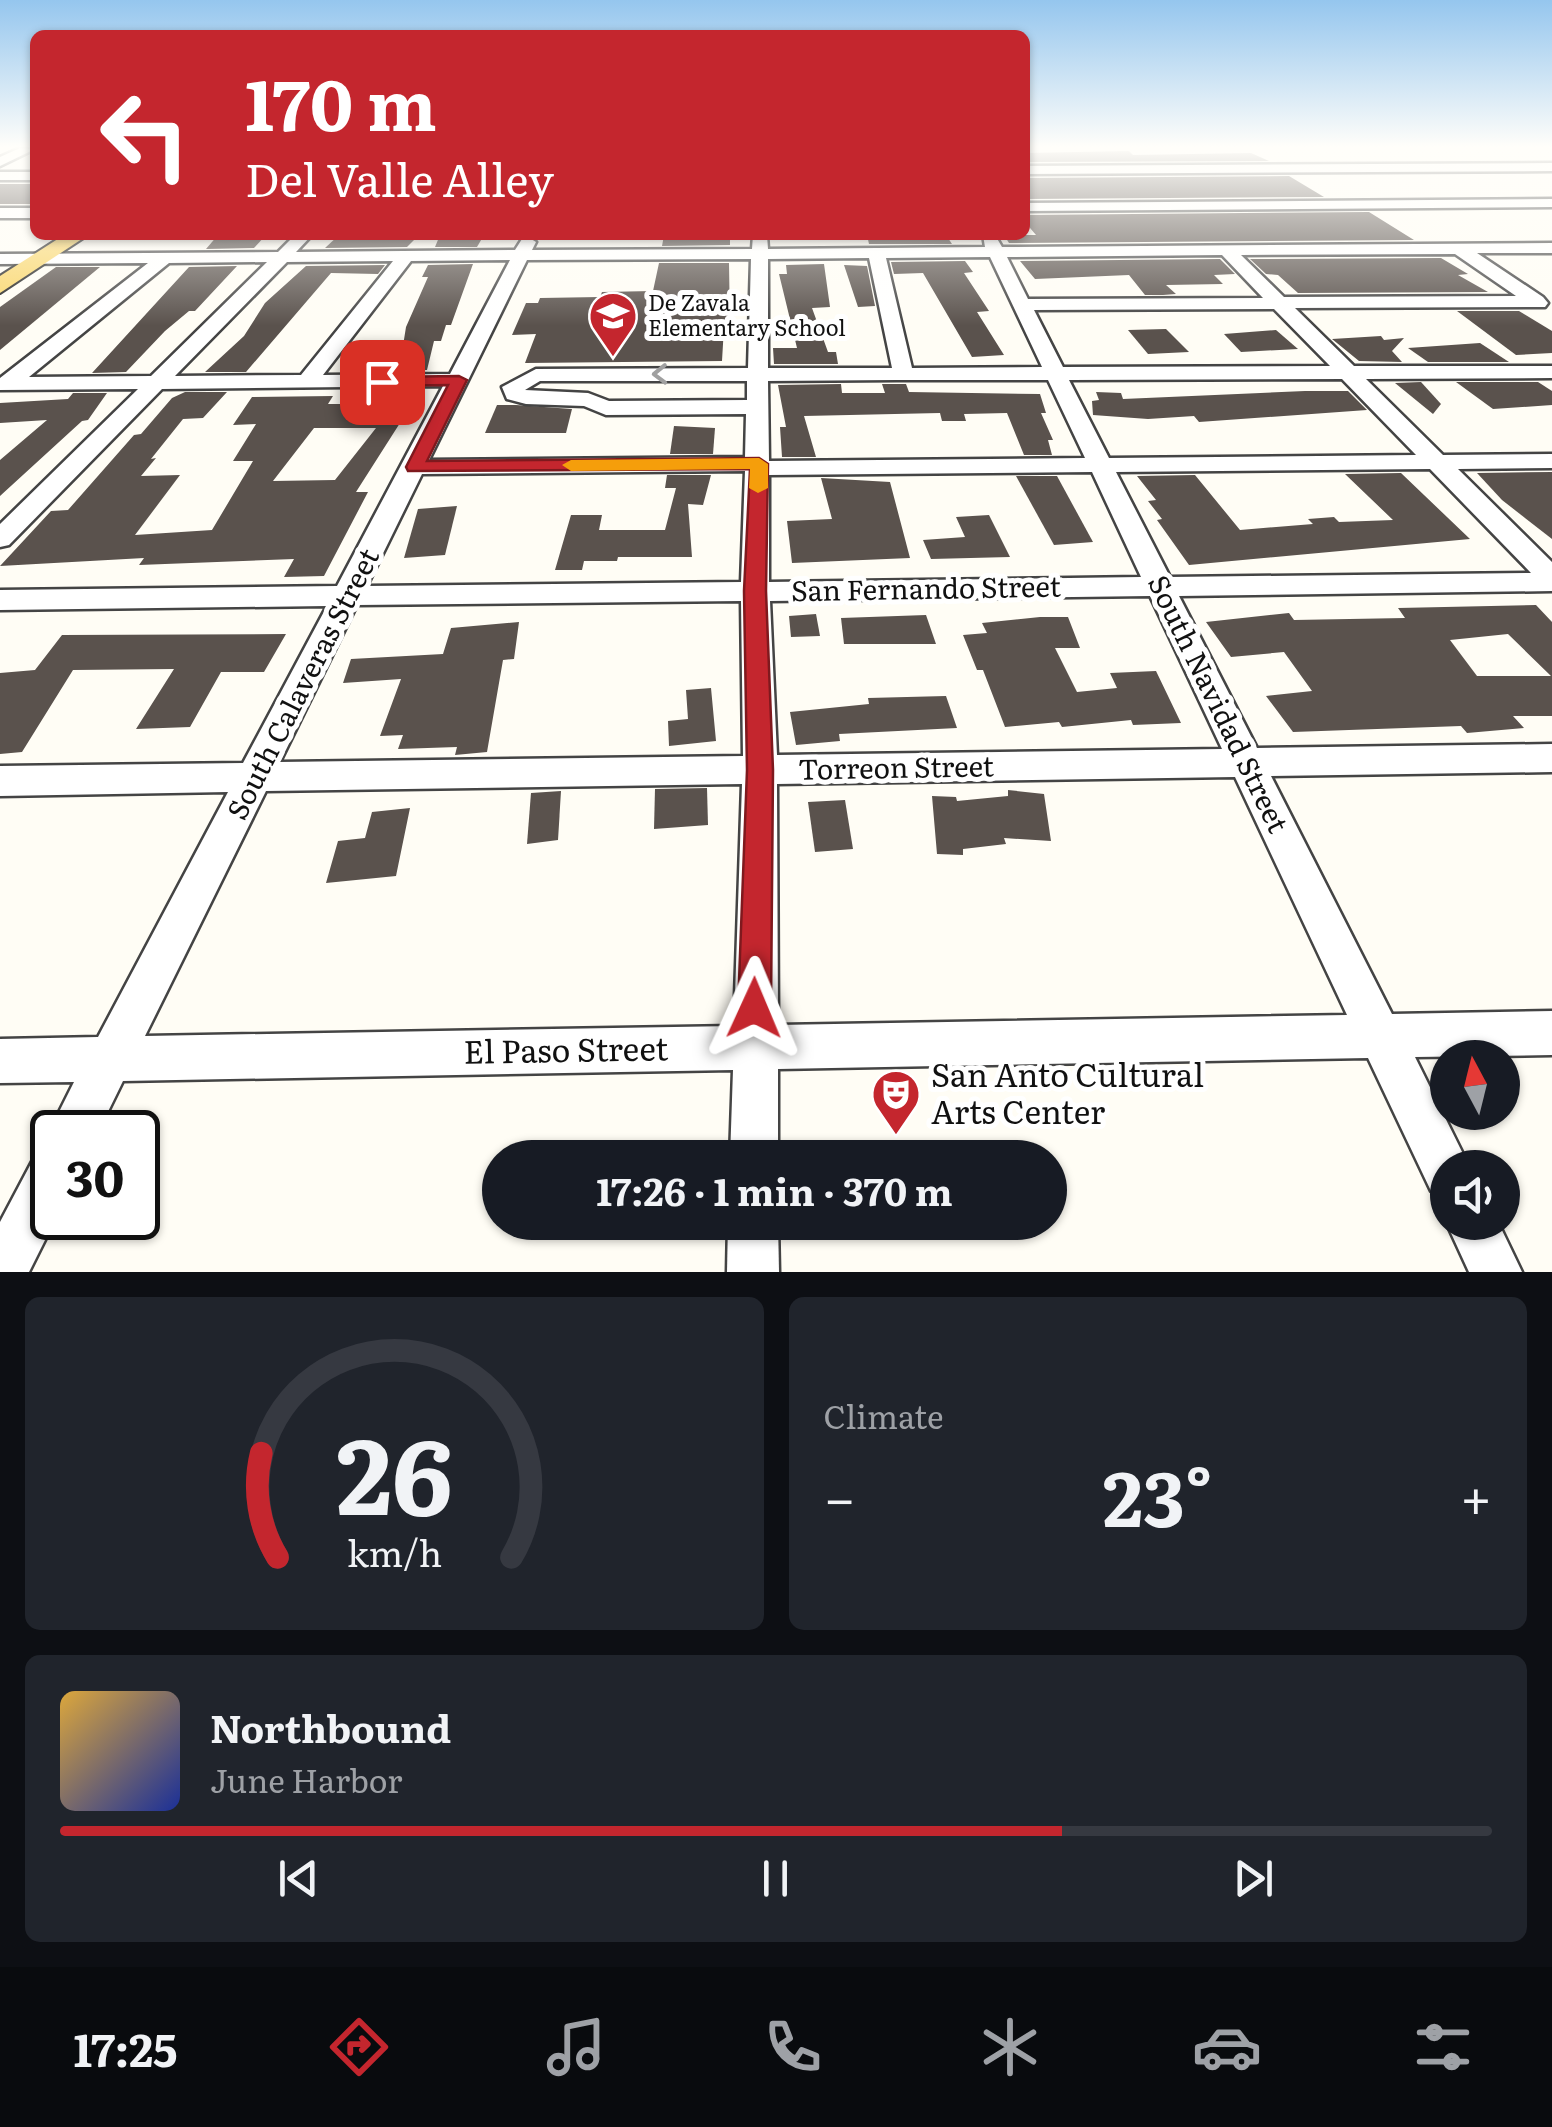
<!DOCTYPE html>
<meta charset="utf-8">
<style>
:root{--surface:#171b24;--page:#20242c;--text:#f1f3f6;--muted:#9ea1a6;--line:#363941;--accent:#c4262e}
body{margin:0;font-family:Literata,serif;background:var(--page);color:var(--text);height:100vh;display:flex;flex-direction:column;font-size:38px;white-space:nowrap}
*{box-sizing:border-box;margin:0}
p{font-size:32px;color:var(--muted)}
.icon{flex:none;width:55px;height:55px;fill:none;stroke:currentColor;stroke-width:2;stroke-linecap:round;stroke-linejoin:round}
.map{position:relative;height:1272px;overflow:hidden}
.sheet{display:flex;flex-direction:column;gap:25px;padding:25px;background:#0d0f14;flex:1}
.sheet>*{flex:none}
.top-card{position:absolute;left:30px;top:30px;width:1000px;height:210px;border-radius:15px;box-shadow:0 2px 8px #0004;background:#c4262e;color:#fff;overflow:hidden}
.needle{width:65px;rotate:353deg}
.fabs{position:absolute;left:1430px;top:1040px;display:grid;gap:20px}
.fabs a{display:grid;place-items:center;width:90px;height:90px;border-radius:50%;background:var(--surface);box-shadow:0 2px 8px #0004;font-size:50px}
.speed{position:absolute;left:30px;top:1110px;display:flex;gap:20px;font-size:50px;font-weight:700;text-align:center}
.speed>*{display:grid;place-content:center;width:130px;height:130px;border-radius:50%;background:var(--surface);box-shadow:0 2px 8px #0004;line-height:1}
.speed .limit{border:5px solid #111;border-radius:15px;background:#fff;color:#111}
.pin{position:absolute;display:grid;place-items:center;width:85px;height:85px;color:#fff;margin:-42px;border-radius:20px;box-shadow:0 5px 15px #0006}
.me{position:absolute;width:110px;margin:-55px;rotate:1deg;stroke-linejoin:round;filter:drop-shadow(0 0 8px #0008)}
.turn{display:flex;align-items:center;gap:35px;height:210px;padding:0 50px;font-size:45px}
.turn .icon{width:130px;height:130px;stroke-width:2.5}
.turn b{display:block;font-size:70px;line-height:85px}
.big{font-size:75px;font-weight:700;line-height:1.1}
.sheet .card{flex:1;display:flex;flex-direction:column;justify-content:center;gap:15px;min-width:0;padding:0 35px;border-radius:15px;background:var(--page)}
.sheet .dial{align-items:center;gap:0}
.dial svg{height:260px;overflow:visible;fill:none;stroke:var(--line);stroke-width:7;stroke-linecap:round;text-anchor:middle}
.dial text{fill:var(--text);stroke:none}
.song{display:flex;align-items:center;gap:30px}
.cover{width:120px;height:120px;border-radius:15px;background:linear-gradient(135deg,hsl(40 70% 55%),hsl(230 70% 35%))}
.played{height:10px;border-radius:5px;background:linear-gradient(90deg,var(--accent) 70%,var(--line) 70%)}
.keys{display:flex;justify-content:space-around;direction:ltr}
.heat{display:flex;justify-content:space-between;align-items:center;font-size:55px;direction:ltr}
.sheet .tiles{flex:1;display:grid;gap:25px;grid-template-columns:1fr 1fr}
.card:last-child{grid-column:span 2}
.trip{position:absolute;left:482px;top:1140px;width:585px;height:100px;border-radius:50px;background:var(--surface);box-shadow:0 2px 8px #0004;font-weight:700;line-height:100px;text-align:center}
.tabs{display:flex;height:160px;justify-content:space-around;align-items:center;background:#090b0e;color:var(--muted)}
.tabs .icon{width:70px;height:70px}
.tabs .active{color:var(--accent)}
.tabs b{font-size:45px;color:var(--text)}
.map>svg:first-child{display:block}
</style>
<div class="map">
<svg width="1552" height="1272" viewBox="0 0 1552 1272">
<rect width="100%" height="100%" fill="#fffdf5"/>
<g fill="#5a524d" fill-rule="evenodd">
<polygon points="1129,151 1133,155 1251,153 1269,161 1025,162 1025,153"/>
<polygon points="1289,176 1324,197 1025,199 1025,178"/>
<rect x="0" y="184" width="35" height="20"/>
<polygon points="1369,212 1414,240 1009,243 1004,235 1036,235 1025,222 1025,215"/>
<polygon points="218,235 266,235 254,248 206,249"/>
<polygon points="339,235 419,235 407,247 325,248"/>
<polygon points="440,235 484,235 477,247 435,247"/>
<polygon points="664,235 730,235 730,245 662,246"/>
<polygon points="867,235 946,235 952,244 869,244"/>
<polygon points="1441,258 1468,274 1458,275 1488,292 1298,293 1278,275 1266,274 1250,259"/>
<polygon points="1220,259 1235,274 1214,275 1223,284 1166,285 1176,294 1163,295 1145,295 1129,275 1035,279 1020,261"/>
<polygon points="965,261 973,272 964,273 989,311 977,312 1004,355 972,357 923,273 894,274 891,262"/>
<polygon points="659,263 729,263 730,327 724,327 722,361 525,363 536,334 512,335 526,303 538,303 540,298 600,297 602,292 653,291"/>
<polygon points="473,264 451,325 446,325 441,341 434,341 427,370 399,371 406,327 428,277 422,277 428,265"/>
<polygon points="824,264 830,307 812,308 828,352 836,352 838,364 774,364 773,348 797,348 779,274 787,274 786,265"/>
<polygon points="385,265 378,274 331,273 246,372 205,372 244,336 265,303 306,266"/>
<polygon points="844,265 867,266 875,306 858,307"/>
<polygon points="237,266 195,311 189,311 165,331 126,372 92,373 189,267"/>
<polygon points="56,267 100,267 0,350 0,307"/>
<polygon points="1457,311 1519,311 1552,331 1552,353 1516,355"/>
<polygon points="1166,329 1189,352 1148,354 1128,330"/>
<polygon points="1276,330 1298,349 1241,352 1224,334"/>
<polygon points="1381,336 1384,340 1404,338 1392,351 1402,362 1359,361 1332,339"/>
<polygon points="1480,343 1509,362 1428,362 1408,348"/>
<polygon points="1421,382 1441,404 1433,414 1395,383"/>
<polygon points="1456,382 1538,382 1552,391 1552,405 1493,409"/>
<polygon points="841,384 842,393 885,393 882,384 906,384 909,392 1040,394 1046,413 1041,413 1053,440 1048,440 1052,455 1024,455 1007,413 964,414 966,421 942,421 940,413 804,416 816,457 782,457 780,427 786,427 778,385"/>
<path d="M393 390H421L356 492H368L324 576 284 577 294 559 139 565 144 558 0 566 51 511 68 510 134 435 141 434 172 398 185 392H227L203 418 183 419 151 459 156 458 141 476 180 475 135 535 212 530 253 461H233L256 424 233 425 252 397 333 396 328 404H376L381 396H392ZM314 428H376L335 480 273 481Z"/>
<polygon points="1305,391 1348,391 1367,410 1199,422 1194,416 1148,419 1093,415 1092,401 1099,400 1096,392 1121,393 1123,399"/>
<polygon points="73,393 107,393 88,420 82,421 0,496 0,460 47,420 0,423 0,403 68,399"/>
<polygon points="497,405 516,405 572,409 566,433 485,433"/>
<polygon points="674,426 715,428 713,454 670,454"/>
<polygon points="1552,472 1552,539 1502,500 1477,473"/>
<polygon points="1401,473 1470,539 1189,565 1157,520 1162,519 1148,501 1156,500 1137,476 1195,475 1240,530 1313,524 1308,519 1334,517 1339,522 1393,520 1345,474"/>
<polygon points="667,475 711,475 703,505 688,504 692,557 618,557 617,561 584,561 582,570 555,570 571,515 602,515 599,530 665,530 676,488 665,488"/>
<polygon points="1016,476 1057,476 1093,542 1054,545"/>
<polygon points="821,478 890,482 910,558 792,563 787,521 832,519"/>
<polygon points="457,506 445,555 404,558 418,509"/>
<polygon points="989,515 1010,557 931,559 923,540 965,537 956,517"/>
<path d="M1536 605 1552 622V716H1513L1524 728 1467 733 1461 726 1293 732 1266 696 1312 691 1284 652 1231 657 1206 622 1289 613 1294 620 1405 618 1398 608ZM1508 634 1551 676H1477L1450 640Z"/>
<polygon points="816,614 820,636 791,637 789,616"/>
<polygon points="926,615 936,644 844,644 841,618"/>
<polygon points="1040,617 1068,617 1080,648 1055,648 1077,692 1117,688 1110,673 1156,671 1181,723 1133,725 1131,720 1062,727 1059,722 1005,727 983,670 977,670 963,635 987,633 982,623"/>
<polygon points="519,622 514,659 503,660 487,752 455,755 457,747 398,749 403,735 380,736 401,679 343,683 351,659 443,654 451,628"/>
<polygon points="286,634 264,672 221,672 190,727 136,729 174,669 73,670 22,752 0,754 0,673 35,670 62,635"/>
<polygon points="711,688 716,741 669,746 668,721 688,719 686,690"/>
<polygon points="946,696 957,728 839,734 840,741 796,745 790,712 869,704 868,698"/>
<polygon points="707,788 708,825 654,829 655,789"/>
<polygon points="1008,790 1044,794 1051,841 1004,838 1006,844 963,849 963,855 937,854 932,796 956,797 957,801 1008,796"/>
<polygon points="561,791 558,840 527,844 531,793"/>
<polygon points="845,800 853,849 815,852 808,802"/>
<polygon points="410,808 396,876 326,883 338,841 365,838 372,812"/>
</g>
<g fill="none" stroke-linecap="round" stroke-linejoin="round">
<g stroke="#444" stroke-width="5">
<g id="minor">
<polygon points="20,148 35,149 0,166 0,157"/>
<polygon points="1552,163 1552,171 1025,174 1025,166"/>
<rect x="0" y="172" width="35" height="8"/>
<polygon points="1552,199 1552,207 1025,211 1025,203"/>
<rect x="0" y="208" width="35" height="10"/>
<path d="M295 235H312L296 252 515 250 522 239 528 237 536 242 532 250 752 249 753 235H767L768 249 985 247 983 235H995L1002 247 1552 243V253H1477L1543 297 1548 303 1545 307 1295 308 1354 366H1552V378L1366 379 1443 455 1552 454V468L1458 469 1552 562V591L1179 596 1257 748 1552 744V772L1271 776 1392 1014 1552 1011V1055L1415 1057 1470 1168H1448V1198L1431 1191 1368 1058 778 1069V1158H730L733 1070 123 1081 98 1132H52V1140L49 1132 74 1082 0 1083V1039L98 1037 228 792 0 796V766L243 763 327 606 0 610V590L337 586 443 386 162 389 9 545 0 547V524L138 389 0 390V378L148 263 0 264V254L278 252ZM1455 254 1516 296 1284 297 1241 255ZM1222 255 1263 298 1028 299 1007 257ZM990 257 1042 367 912 368 886 258ZM869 258 892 368H768V259ZM751 259 748 368 536 369 502 387 507 399 526 404 584 406 606 415 746 414 745 457 429 460 527 260ZM510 260 450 374 323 375 411 261ZM393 261 301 375 175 376 287 262ZM267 262 151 376 29 377 169 263ZM1274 309 1330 366 1063 367 1034 310ZM1342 379 1416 455 1109 458 1069 380ZM896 380H1048L1085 458 769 461 768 381ZM540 381H747V400L609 401 588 393 525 390ZM1430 469 1531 573 1170 577 1116 472ZM745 471 741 582 367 586 422 474ZM1092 472 1141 577 769 582V475ZM1150 596 1222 749 777 755 770 601ZM741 601 743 756 280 762 357 605ZM1235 777 1347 1015 778 1025 777 784ZM742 784 734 1026 145 1036 266 791Z"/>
<polygon points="52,1149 52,1218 56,1218 29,1272 0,1272 0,1222 35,1156"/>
<polygon points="1448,1218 1448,1222 1498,1222 1522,1272 1469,1272 1446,1222"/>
<polygon points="728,1222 778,1222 779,1272 727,1272"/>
</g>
</g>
<g stroke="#222" stroke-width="4">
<polygon id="major" points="64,235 88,235 0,293 0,276"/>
</g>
<use href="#minor" fill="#fff" fill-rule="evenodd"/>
<use href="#major" fill="#f9d66b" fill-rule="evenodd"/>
</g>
<defs><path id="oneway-chevron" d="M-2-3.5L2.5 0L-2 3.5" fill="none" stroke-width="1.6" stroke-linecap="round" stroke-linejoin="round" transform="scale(2.5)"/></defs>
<use stroke="#a0a0a0" href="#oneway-chevron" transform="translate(660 374) rotate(179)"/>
<linearGradient id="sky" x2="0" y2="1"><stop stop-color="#95c6ee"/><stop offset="0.45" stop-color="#fffefa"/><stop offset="1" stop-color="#fffefa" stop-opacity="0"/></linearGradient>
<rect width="1552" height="326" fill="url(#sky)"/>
<polygon fill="#c4262e" stroke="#7f191e" stroke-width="2.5" points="459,376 467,380 427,461 759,458 768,464 766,591 773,770 771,1008 766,1019 754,1024 743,1019 738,1008 747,770 744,591 750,469 408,471 406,467 448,385 382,386 375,382 382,377"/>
<polygon fill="#f59e0b" points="759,458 768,464 768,488 758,493 749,488 750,469 571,471 562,465 571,460"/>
<defs>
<g id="school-pin" transform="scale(2.5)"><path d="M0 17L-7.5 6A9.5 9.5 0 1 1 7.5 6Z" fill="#c4262e" stroke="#fff"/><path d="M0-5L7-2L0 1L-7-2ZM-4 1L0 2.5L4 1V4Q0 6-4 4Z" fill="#fff"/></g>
<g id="theatre-pin" transform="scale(2.5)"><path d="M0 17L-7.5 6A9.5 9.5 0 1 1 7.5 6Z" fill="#c4262e" stroke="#fff"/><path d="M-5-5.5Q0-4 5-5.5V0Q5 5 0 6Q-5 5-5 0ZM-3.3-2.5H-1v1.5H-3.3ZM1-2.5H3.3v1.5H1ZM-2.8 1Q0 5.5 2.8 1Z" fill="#fff"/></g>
</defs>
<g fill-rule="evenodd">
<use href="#school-pin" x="613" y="316"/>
<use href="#theatre-pin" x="896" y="1094"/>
</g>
<g text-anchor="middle" stroke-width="10" stroke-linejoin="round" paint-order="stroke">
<g font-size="22" fill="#111" stroke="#fff" text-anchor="start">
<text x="648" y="311">De Zavala<tspan x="648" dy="25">Elementary School</tspan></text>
</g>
<g font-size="28" fill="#111" stroke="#fff">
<text transform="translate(926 589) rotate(-1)" y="10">San Fernando Street</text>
<text transform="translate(303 684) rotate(-63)" y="10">South Calaveras Street</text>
<text transform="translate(1218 704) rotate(64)" y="10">South Navidad Street</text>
<text transform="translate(896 768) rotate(-1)" y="10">Torreon Street</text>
</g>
<g font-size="32" fill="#111" stroke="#fff">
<text transform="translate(566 1051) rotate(-1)" y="11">El Paso Street</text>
</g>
<g font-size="32" fill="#111" stroke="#fff" text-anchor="start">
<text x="931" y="1087">San Anto Cultural<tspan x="931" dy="37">Arts Center</tspan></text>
</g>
</g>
</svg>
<div class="fabs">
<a><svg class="needle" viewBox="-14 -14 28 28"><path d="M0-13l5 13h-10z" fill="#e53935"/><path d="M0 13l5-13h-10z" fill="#9ea1a6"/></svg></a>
<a><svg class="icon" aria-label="sound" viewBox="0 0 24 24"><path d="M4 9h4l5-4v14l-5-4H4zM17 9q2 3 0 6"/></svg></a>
</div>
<div class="speed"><div class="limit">30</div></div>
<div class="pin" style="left:382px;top:382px;background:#d93025"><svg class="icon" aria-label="arrive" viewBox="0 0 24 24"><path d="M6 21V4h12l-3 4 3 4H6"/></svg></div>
<svg class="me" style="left:754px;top:1008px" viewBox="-20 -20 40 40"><path d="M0-17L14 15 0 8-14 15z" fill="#c4262e" stroke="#fff" stroke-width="4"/></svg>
<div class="trip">17:26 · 1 min · 370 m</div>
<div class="top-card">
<div class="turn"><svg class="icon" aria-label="left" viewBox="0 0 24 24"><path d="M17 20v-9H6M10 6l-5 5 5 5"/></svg><div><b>170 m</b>Del Valle Alley</div></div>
</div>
</div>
<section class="sheet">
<div class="tiles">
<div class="card dial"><svg viewBox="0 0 100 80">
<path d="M14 69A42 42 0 1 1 86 69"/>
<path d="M14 69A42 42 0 0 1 9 37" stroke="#c4262e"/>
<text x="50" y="56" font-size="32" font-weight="700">26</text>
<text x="50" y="72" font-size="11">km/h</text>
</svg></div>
<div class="card"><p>Climate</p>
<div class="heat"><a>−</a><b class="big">23°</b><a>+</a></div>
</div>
<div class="card">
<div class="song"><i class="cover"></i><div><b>Northbound</b><p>June Harbor</p></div></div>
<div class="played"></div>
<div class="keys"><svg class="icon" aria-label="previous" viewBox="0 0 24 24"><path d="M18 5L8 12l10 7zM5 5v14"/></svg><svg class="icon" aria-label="pause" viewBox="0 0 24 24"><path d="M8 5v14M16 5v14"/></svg><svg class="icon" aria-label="next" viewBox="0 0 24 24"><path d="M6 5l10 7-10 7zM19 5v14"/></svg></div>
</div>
</div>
</section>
<nav class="tabs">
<b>17:25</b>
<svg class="icon active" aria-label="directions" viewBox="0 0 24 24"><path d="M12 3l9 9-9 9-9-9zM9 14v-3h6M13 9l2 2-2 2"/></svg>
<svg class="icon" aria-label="music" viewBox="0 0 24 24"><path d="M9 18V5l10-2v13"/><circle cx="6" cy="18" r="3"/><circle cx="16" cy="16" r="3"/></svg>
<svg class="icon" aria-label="phone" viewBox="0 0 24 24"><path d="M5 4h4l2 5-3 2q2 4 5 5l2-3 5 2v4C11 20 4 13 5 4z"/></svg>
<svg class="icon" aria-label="climate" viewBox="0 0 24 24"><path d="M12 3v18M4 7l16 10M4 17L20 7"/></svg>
<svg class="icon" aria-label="car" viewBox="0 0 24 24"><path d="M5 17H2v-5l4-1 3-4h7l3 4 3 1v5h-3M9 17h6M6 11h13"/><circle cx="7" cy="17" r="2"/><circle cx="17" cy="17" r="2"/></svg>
<svg class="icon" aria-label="filters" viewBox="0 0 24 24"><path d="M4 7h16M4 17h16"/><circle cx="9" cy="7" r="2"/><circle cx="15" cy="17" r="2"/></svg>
</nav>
